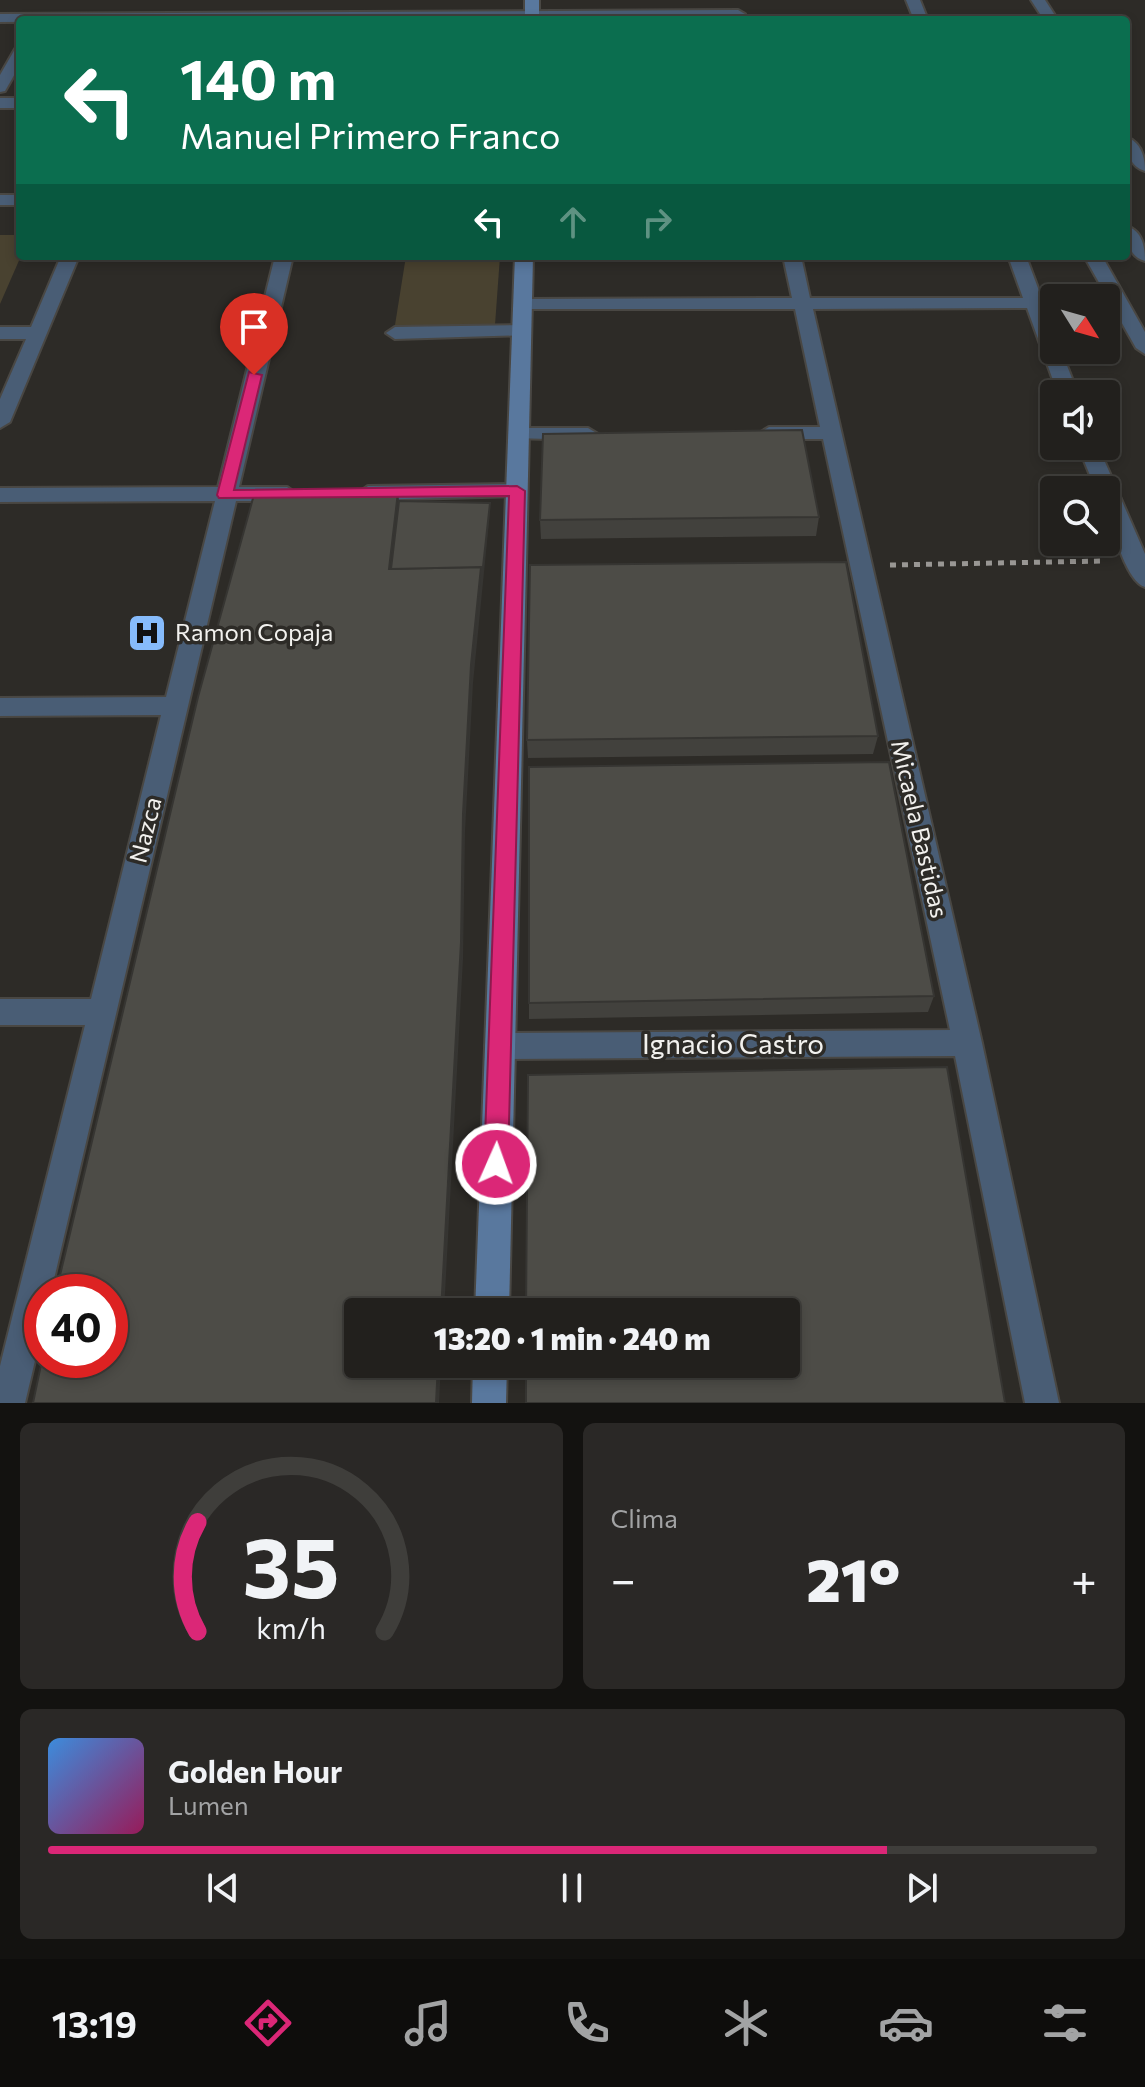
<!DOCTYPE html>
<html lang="es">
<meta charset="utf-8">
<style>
:root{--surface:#22201d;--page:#2a2826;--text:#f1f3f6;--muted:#a2a3a4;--line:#3f3e3b;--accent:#db2777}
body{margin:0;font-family:Commissioner,sans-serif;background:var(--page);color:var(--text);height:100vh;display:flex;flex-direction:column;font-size:30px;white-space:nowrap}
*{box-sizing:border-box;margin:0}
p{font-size:26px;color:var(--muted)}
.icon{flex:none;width:44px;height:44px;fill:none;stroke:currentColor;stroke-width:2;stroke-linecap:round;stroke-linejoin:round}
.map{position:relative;height:1403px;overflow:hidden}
.panel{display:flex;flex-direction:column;gap:20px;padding:20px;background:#131210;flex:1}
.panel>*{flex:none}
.guide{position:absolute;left:16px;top:16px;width:1114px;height:244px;border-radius:8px;box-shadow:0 4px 12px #0003,0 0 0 2px var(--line);background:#0b6e4f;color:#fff;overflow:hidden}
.needle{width:52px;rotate:127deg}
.controls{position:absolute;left:1040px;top:284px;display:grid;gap:16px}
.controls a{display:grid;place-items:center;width:80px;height:80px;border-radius:8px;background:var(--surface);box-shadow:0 4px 12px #0003,0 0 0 2px var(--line);font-size:40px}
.speed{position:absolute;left:24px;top:1274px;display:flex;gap:16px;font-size:40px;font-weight:700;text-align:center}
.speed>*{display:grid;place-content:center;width:104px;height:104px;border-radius:50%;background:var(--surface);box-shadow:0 4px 12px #0003,0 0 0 2px var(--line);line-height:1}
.speed .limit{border:12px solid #d22;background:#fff;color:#111}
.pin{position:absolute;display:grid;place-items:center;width:68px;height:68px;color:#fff;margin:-82px -34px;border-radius:50% 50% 50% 0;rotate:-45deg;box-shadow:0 0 8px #0007}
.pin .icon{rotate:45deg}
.me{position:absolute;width:88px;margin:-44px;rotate:2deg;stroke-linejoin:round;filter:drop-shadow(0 0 6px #0008)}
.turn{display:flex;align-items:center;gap:28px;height:168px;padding:0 32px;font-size:36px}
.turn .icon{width:104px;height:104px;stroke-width:2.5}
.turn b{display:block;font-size:56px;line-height:68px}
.lanes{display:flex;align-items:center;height:76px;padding:0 32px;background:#0003;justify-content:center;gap:40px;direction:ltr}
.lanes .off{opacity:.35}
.big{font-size:60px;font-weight:800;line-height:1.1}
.panel .widget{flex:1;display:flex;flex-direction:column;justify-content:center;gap:12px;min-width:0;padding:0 28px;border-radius:12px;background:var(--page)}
.panel .dial{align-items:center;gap:0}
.dial svg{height:208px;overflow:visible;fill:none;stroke:var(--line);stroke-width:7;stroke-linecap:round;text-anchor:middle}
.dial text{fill:var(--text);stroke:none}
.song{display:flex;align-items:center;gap:24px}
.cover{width:96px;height:96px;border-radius:12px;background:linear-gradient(135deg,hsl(210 70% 55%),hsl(330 70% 35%))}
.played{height:8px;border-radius:4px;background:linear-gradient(90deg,var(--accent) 80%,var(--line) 80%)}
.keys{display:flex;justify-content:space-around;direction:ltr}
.heat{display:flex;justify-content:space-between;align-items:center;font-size:44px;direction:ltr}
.panel .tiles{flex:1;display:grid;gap:20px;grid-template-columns:1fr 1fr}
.widget:last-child{grid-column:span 2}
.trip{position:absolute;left:344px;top:1298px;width:456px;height:80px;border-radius:8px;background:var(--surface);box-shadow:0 4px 12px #0003,0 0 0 2px var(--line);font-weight:800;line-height:80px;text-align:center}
.dock{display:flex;height:128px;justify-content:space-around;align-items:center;background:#0e0d0c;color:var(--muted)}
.dock .icon{width:56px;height:56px}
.dock .active{color:var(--accent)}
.dock b{font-size:36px;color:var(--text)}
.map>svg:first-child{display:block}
</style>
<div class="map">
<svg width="1145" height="1403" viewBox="0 0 1145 1403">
<rect width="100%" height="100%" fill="#2d2b27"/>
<g fill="#494230">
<polygon points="0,235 20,235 21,256 0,304"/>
<polygon points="406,256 500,256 495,325 395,325"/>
</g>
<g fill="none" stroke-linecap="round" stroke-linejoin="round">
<g stroke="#494743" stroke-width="4">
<g id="street">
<polygon points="906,0 920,0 928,20 914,20"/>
<polygon points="1031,0 1045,0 1058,20 1044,20"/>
<polygon points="738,10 745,14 743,17 0,22 0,14"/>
<polygon points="20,48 20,65 5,91 0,92 0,75 15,49"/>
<rect x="0" y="98" width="20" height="10"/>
<path d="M1126 137C1141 142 1145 157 1145 171 1130 167 1126 151 1126 137Z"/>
<rect x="0" y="195" width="20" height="10"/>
<path d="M1126 226C1142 230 1145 247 1145 261 1129 257 1126 240 1126 226Z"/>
<polygon points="61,256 79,256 10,422 0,428 0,399 26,339 0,339 0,327 31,327"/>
<polygon points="275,256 293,256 239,487 287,487 297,494 287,501 236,501 51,1292 42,1292 42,1331 25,1403 0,1403 0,1366 85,1025 0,1025 0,999 91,999 161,715 0,716 0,698 166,697 215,501 0,502 0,488 218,487"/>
<polygon points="783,256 801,256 810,298 1023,298 1008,256 1026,256 1054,331 1054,350 1061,350 1078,394 1058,394 1027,308 813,309 982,1043 1059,1403 1025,1403 955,1056 500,1059 490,1055 485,1046 490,1037 500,1033 950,1030 823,439 769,439 759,433 769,427 820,427 795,309 523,309 514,304 523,299 792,298"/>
<polygon points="1084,256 1102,256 1145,332 1145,354 1136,348"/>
<polygon points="522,325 531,331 529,335 395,339 386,333 395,327"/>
<polygon points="519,428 588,428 598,434 588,440 512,438 509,434"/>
<path d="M1078 446H1098L1145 554V587C1124 581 1106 511 1106 490H1096Z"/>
<polygon points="517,484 524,486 527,491 524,496 368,500 358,493 368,486"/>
</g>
</g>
<g stroke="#494743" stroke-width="4">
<g id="secondary">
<rect x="525" y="0" width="14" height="20"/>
<polygon points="515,256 533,256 509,1312 475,1312"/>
<polygon points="473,1364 507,1364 506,1403 472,1403"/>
</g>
</g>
<polyline stroke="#999794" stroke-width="5" stroke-dasharray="6 6" stroke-linecap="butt" points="890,565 1103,561"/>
<use href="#street" fill="#495d75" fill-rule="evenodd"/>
<use href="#secondary" fill="#59789e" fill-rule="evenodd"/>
</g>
<g fill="#42413d">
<polygon points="819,517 816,536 541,539 540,520"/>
<polygon points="878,736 873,754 528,758 527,740"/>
<polygon points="934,996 928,1012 529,1019 529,1003"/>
</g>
<g fill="#363532">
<polygon points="398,492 400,511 390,578 389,569"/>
<polygon points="490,503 490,512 473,683 465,832 463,959 444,1312 441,1312 463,814 471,665 481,567"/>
<polygon points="438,1364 441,1364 439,1403 436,1403"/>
</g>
<g fill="#4d4c47" stroke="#363532" stroke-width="2">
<polygon points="802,430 819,517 540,520 543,434"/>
<polygon points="255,491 398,492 389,569 481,567 471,665 463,814 461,942 441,1312 358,1312 358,1364 438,1364 436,1403 33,1403 42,1360 110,1360 110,1292 56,1292 198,697"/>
<polygon points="399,501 490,503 482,576 481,567 391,569"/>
<polygon points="846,562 878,736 527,740 530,565"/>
<polygon points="889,762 934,996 529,1003 529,767"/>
<polygon points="947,1067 1005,1403 526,1403 526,1364 786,1364 786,1312 526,1312 528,1075"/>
</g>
<polygon fill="#db2777" stroke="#8e194d" stroke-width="2" points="249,372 262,375 234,490 517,486 525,491 508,1164 504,1172 496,1175 488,1172 484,1164 509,496 219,498 217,495"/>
<defs>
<g id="hospital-square" transform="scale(2)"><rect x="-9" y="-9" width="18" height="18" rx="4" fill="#86bbfb" stroke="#2d2b27"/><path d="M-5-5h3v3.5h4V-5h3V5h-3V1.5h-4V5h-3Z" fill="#111"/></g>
</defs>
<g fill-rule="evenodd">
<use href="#hospital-square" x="147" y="633"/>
</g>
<g text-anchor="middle" stroke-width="7" stroke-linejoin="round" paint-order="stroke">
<g font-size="24" fill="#f2f1ee" stroke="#2d2b27" text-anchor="start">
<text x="175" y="641">Ramon Copaja</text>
</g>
<g font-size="24" fill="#f2f1ee" stroke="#2d2b27">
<text transform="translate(919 829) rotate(77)" y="8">Micaela Bastidas</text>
<text transform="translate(146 830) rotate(-76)" y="8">Nazca</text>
</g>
<g font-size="28" fill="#f2f1ee" stroke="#2d2b27">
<text x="733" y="1054">Ignacio Castro</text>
</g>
</g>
</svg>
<div class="controls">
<a><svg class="needle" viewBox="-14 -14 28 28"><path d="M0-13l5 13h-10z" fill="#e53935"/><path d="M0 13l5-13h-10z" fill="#a2a3a4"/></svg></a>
<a><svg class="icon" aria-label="sound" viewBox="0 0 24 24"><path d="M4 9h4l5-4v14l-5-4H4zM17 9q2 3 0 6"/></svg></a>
<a><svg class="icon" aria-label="search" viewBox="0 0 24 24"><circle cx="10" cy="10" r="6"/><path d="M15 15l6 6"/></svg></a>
</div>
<div class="speed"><div class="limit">40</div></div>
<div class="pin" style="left:254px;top:375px;background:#d93025"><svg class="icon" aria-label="arrive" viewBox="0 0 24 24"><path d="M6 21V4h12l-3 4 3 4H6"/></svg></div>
<svg class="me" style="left:496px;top:1164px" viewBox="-20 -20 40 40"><circle r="17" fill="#db2777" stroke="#fff" stroke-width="3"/><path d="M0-11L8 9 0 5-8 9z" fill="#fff"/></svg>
<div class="trip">13:20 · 1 min · 240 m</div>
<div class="guide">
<div class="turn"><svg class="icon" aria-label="left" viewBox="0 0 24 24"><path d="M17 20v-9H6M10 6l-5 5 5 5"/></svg><div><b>140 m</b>Manuel Primero Franco</div></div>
<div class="lanes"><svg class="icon" aria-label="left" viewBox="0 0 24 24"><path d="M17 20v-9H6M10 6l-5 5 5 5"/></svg><svg class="icon off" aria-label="ahead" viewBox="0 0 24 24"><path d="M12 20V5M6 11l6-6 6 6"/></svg><svg class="icon off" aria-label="right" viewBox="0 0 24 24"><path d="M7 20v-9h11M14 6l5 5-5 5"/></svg></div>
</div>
</div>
<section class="panel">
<div class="tiles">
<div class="widget dial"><svg viewBox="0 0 100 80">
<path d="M14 69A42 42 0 1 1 86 69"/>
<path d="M14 69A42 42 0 0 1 14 27" stroke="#db2777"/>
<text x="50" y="56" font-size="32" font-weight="700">35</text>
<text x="50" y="72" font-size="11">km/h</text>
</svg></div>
<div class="widget"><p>Clima</p>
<div class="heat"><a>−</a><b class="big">21°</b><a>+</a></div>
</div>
<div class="widget">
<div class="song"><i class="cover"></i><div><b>Golden Hour</b><p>Lumen</p></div></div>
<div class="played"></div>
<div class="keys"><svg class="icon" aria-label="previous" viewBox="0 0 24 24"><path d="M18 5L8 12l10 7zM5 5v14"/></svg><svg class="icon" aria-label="pause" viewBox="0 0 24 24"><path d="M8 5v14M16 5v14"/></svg><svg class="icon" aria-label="next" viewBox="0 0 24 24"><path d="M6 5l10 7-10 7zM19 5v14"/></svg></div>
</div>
</div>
</section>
<nav class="dock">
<b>13:19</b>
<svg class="icon active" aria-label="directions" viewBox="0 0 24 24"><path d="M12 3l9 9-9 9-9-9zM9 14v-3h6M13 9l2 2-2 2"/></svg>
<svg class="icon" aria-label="music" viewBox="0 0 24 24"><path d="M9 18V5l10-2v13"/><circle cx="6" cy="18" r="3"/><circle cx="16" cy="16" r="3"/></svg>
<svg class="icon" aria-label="phone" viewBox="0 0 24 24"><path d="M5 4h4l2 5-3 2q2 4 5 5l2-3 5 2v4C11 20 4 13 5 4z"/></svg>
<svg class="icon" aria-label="climate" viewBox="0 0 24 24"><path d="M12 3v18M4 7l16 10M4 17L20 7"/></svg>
<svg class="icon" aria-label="car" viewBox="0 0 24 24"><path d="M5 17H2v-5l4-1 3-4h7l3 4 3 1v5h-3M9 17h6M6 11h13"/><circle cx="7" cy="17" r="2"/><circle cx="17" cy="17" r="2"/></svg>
<svg class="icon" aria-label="filters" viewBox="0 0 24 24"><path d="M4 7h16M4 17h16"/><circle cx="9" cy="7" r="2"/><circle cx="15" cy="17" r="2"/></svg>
</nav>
